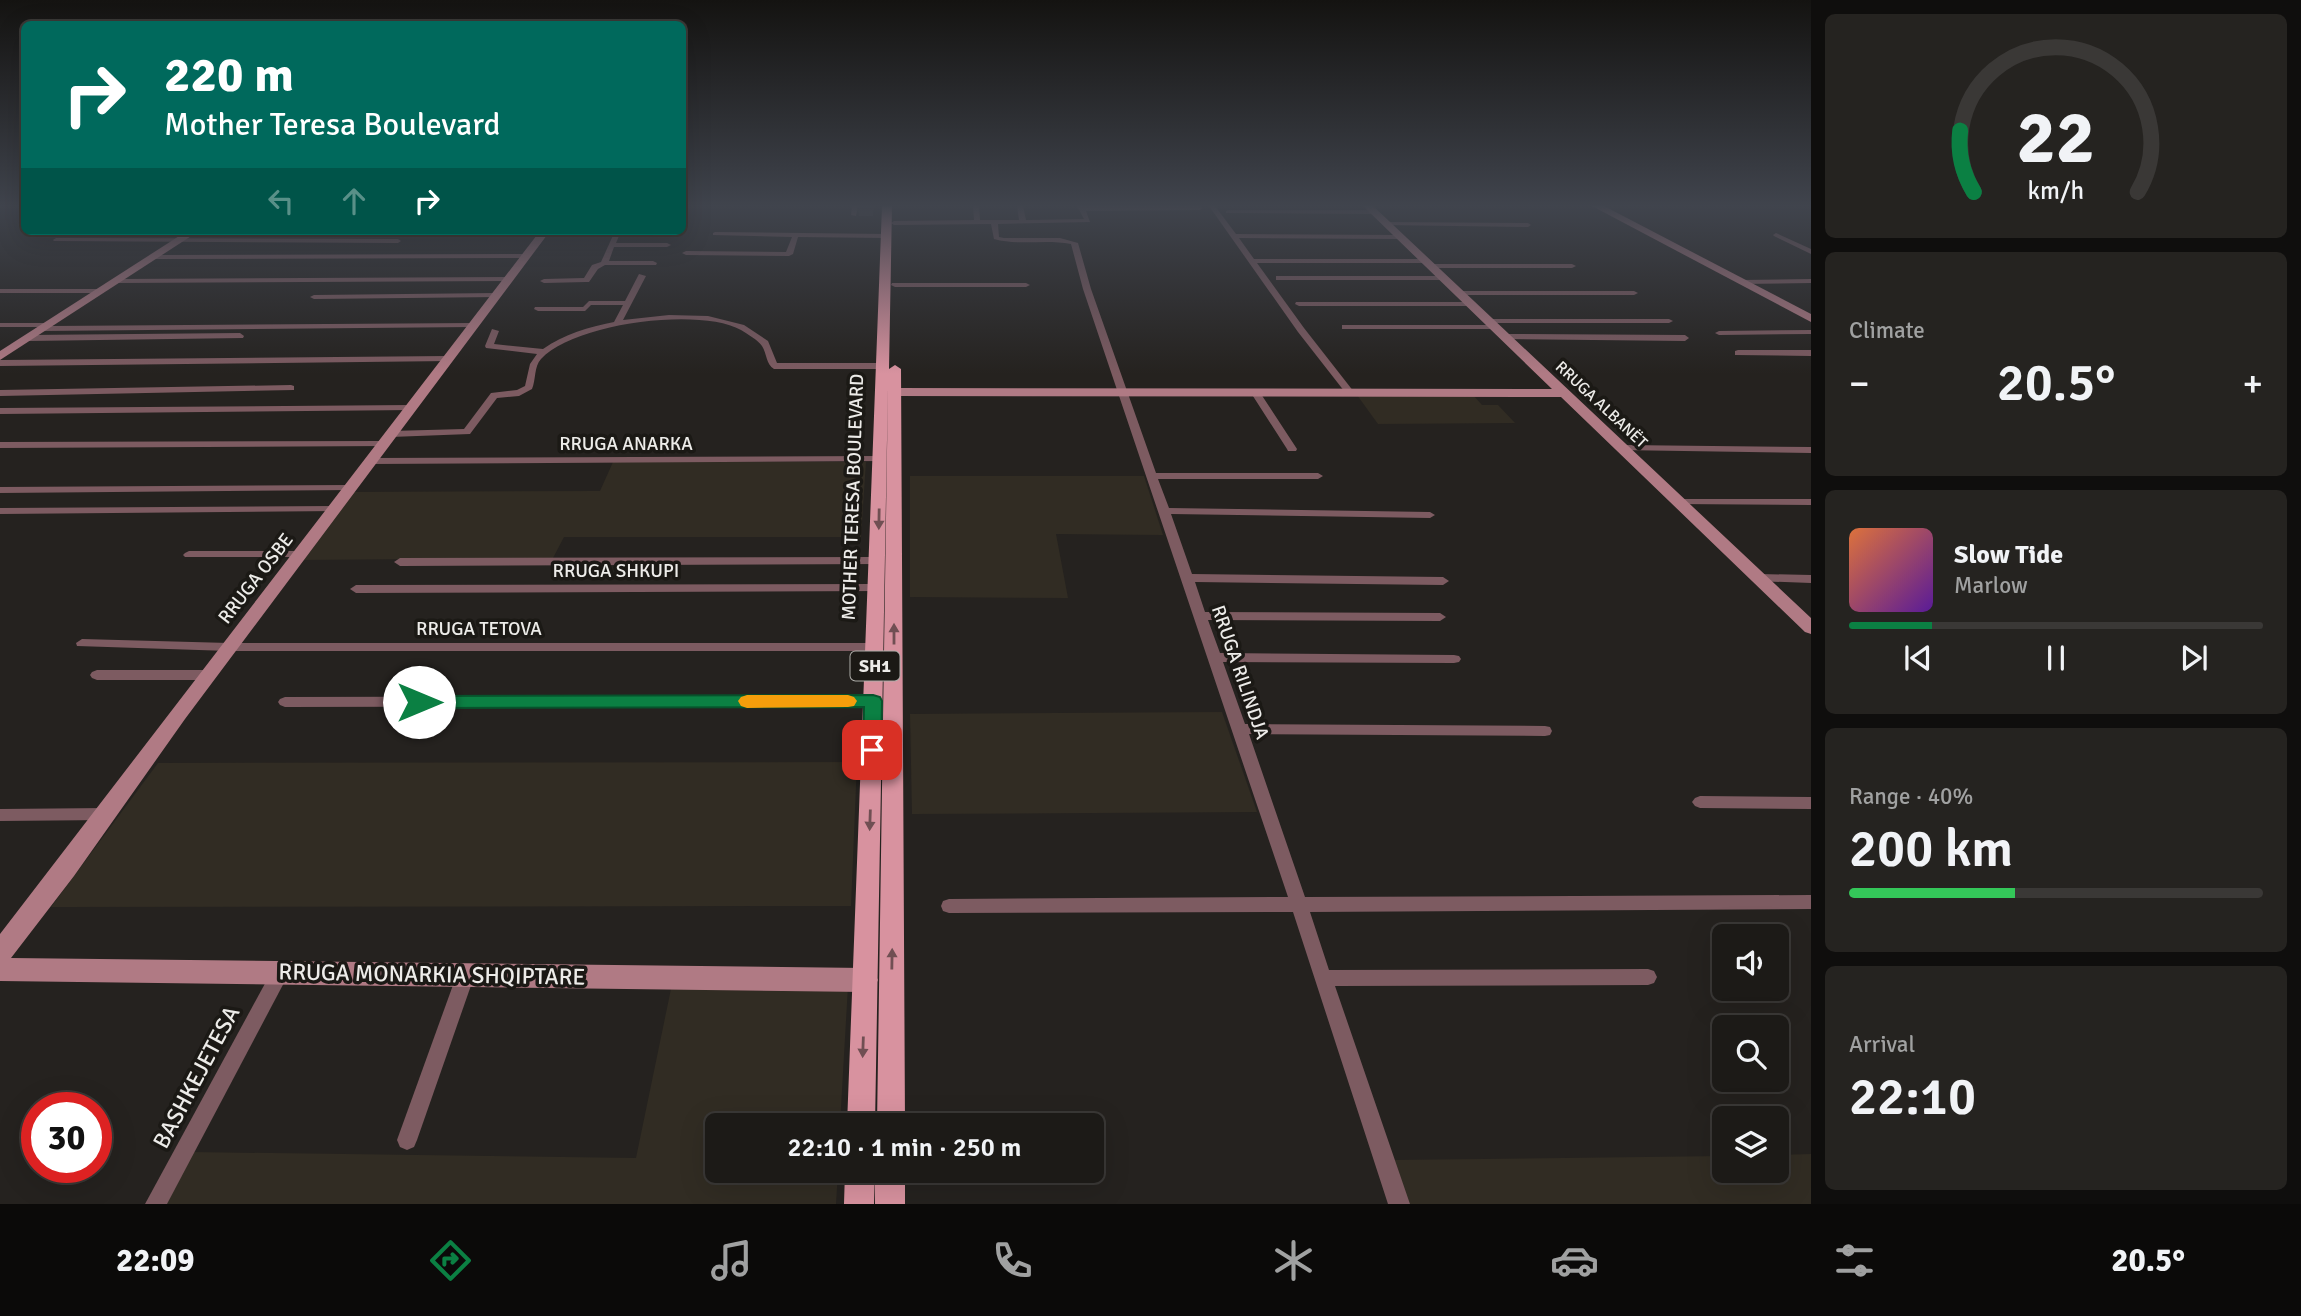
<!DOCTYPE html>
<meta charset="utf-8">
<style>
:root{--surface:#1c1a17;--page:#252320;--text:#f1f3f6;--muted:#a0a1a1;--line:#3a3836;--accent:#0b8043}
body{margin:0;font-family:Signika,sans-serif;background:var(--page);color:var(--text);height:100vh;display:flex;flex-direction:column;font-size:26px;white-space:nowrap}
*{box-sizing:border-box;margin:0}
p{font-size:23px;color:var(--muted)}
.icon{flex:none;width:38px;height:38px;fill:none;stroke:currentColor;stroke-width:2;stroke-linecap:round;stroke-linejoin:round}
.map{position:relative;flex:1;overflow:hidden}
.side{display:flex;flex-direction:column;gap:14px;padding:14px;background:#0f0e0d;width:490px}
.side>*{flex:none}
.guide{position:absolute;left:21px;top:21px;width:665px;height:214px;border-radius:10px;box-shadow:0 7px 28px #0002,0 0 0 2px var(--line);background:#00695c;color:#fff;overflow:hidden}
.fabs{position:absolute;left:1712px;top:924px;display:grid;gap:14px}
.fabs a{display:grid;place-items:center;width:77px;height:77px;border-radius:10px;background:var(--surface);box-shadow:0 7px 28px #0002,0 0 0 2px var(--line);font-size:35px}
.speed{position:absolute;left:21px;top:1092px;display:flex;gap:14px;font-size:35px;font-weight:700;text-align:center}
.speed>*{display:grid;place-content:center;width:91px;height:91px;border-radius:50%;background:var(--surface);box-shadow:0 7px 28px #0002,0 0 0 2px var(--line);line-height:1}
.speed .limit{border:10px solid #d22;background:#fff;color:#111}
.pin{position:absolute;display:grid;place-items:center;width:60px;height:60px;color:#fff;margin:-30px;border-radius:14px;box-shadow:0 4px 10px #0006}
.me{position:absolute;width:77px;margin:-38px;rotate:90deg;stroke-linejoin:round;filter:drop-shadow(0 0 5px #0008)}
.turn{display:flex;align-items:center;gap:24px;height:147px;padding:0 28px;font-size:32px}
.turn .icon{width:91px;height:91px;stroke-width:2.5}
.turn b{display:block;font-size:49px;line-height:60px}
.lanes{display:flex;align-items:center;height:66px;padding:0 28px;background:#0003;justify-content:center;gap:35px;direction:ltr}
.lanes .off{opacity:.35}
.big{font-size:52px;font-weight:600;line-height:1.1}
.side .widget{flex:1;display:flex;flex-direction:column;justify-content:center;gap:10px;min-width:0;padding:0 24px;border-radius:10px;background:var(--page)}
.side .dial{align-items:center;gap:0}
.dial svg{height:182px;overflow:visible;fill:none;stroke:var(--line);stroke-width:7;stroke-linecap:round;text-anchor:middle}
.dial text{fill:var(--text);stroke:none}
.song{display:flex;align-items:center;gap:21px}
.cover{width:84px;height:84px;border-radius:10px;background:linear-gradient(135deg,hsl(20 70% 55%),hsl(270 70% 35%))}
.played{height:7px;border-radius:4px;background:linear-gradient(90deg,var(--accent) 20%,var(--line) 20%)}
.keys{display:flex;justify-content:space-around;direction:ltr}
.heat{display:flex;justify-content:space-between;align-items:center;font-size:38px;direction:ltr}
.charge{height:10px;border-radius:5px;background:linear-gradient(90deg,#34c759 40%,var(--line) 0)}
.trip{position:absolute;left:705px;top:1113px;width:399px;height:70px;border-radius:10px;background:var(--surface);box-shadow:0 7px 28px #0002,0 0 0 2px var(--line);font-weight:600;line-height:70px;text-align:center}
.menu{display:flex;height:112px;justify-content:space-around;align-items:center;background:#0b0a09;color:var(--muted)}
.menu .icon{width:49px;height:49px}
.menu .active{color:var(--accent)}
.menu b{font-size:32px;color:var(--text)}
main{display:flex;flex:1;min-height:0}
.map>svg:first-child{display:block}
</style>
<main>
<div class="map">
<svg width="1811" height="1204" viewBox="0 0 1811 1204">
<rect width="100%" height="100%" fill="#25221f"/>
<g fill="#312c23">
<polygon points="1357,395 1473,395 1482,405 1498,405 1515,423 1378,424"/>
<polygon points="613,462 866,462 861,537 564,537 553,558 301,560 352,492 600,491"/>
<polygon points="910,476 1144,476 1163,535 1056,534 1068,598 910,597"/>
<polygon points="1222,712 1257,812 912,814 910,714"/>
<polygon points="857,762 851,906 51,907 158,763"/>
<polygon points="672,984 848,986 840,1125 718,1125 718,1171 838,1171 836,1204 164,1204 191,1152 636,1158"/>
<polygon points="1811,1154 1811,1204 1407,1204 1391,1160 1724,1156 1724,1171 1776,1171 1776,1155"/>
</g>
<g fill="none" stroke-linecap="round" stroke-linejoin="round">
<g fill="#7d5b61" fill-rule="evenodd">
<polygon points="852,206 858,206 856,216 851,215"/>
<path d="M973 206H979L980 220H1019L1017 206H1023L1026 220 1084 219 1077 206H1200L1203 208 1200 210 1086 211 1090 222 998 224 999 237 1004 238H1060L1078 243 1091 289 1156 473H1318L1323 476 1318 479H1158L1169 508 1430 512 1435 515 1430 518 1171 514 1192 574 1443 577 1449 581 1443 585 1195 582 1205 612 1440 613 1446 617 1440 621 1208 620 1220 653 1454 655 1459 656 1461 659 1459 662 1454 663 1223 662 1245 724 1545 726 1550 727 1552 731 1550 735 1545 736 1249 734 1305 897 1811 895V909L1310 912 1329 970 1648 969 1654 971 1657 977 1654 983 1648 985 1335 986 1410 1204H1388L1293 912 949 913 943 911 941 906 943 901 949 899 1288 897 1083 289 1071 244C1045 239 1019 246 994 239L991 224 894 225 891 223 894 221 974 220Z"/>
<polygon points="1209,206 1215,206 1236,234 1400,235 1403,237 1400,239 1239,238 1254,259 1429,259 1430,261 1426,263 1257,263 1304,328 1354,392 1354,396 1348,396 1298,332"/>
<polygon points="1228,210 1374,210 1377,212 1374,214 1226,213 1226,211"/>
<polygon points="1387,222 1528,223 1531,225 1528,227 1385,225 1384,224"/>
<polygon points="615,231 621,231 616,243 667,243 671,245 667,247 614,247 609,261 653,261 657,263 656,265 605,265 598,269 589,282 586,282 544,283 540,281 544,279 584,278 592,265 601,262"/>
<polygon points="715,232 886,234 889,236 886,238 798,237 793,254 789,256 686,255 682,253 686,251 786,252 792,237 713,235 713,233"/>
<polygon points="1776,233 1811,249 1811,254 1774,236 1773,235"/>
<polygon points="56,238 398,239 401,241 398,243 54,241 53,240"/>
<polygon points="525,254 528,254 528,258 154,259 150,257 154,255"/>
<polygon points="1428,264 1572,264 1576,266 1572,268 1428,268"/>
<path d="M639 274 646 276 623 320 669 315 708 316 744 325 768 341 777 363H883L887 366 883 369H774C766 364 767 354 762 346 758 340 747 334 741 330 700 307 574 323 541 359 534 366 536 380 532 389L519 396 497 398 470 434 391 437 386 434 391 431 464 429 491 393 517 390 525 386 530 364 537 354 486 348 485 346 492 329 499 331 494 344 543 349C564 334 589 327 614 322L623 305H591L585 311H538L534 309 535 307H583L589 301H625Z"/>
<polygon points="1276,276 1443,276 1447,278 1443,280 1276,280"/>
<polygon points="508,277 512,279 511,281 116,283 112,281 116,279"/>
<polygon points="1811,279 1811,283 1741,284 1737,282 1741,280"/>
<polygon points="892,283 1026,283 1030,285 1026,287 895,287 891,285"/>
<polygon points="0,289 101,289 105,291 101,293 0,293"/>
<polygon points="1457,291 1634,291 1638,293 1634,295 1460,295 1456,293"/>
<polygon points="496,293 499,293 499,297 314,299 310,297 314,295"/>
<polygon points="1296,302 1471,302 1475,304 1471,306 1299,306 1295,304"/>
<polygon points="1485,319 1669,319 1673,321 1669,323 1488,323 1484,321"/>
<polygon points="0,323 51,323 51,326 473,323 477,325 473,327 42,331 39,331 39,327 0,327"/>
<polygon points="1342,325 1496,325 1500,327 1496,329 1342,329"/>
<polygon points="1811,330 1811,334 1719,335 1715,333 1719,331"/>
<polygon points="240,333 244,336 243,338 28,341 24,338 28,335"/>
<polygon points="1506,334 1685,335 1689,338 1685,341 1503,339 1502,337"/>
<polygon points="1738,350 1811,350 1811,356 1735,355 1735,351"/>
<polygon points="447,356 450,357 450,361 0,366 0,360"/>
<polygon points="291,385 294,386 294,390 0,396 0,390"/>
<polygon points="1256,390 1259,391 1297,449 1296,451 1288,451 1287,449 1251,393"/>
<polygon points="411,405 414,406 414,410 0,414 0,408"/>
<polygon points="384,441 389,444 388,446 0,448 0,442"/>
<polygon points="1623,445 1811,447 1811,453 1619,450 1619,446"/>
<polygon points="881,456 886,459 885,461 371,464 366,461 371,458"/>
<polygon points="350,485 354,486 355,488 354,490 0,493 0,487"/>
<polygon points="1679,499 1811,499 1811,505 1675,504 1674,502 1675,500"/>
<polygon points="335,506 339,507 340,509 339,511 0,514 0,508"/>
<polygon points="189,551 300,551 306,554 300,557 185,557 183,555 185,553"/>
<polygon points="878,557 884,561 882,564 400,566 394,562 400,558"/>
<polygon points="1759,574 1811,575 1811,583 1755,581 1753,578"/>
<polygon points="877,584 883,588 881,591 356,593 350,589 356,585"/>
<polygon points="82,639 229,643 875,643 881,647 875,651 229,651 77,646 76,643"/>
<polygon points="97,670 208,670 213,672 215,675 213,678 208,680 97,680 92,678 90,675 92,672"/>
<polygon points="873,696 878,698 880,701 878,704 873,706 285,707 280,705 278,702 280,699 285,697"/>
<polygon points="1700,796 1811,797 1811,809 1700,808 1695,806 1692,802 1695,798"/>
<polygon points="107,808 112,810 115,814 112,818 107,820 0,821 0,809"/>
<polygon points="280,965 286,967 289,973 286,979 167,1204 145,1204 274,967"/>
<polygon points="466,966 472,968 475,974 417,1140 414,1147 407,1150 400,1147 397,1140 457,974 460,968"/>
</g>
<g fill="#b07a84" fill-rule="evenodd">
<polygon points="1363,206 1373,206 1811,618 1811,634 1805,632 1561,397 895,396 888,392 895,388 1552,389"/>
<polygon points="1592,206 1604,206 1811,314 1811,322"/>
<polygon points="187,231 199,231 0,360 0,351"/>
<polygon points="540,231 550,231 185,719 74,876 11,958 865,968 874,972 878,980 874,988 865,992 0,981 0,934"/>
</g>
<g fill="#d8929f" fill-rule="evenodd">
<polygon points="882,206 892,206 889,369 895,365 901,369 905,1125 877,1125 888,383 875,1125 847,1125"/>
<polygon points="845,1171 875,1171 874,1204 844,1204"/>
<rect x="875" y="1171" width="30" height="33"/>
</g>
</g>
<polygon fill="#413d3a" points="873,206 873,216 859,216 858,209"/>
<polygon fill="#4c4744" stroke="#353230" stroke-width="2" points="859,206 873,206 873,209 858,209"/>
<defs><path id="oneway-solid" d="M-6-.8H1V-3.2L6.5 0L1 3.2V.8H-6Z" transform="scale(1.75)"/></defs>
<g fill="#704f53">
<use href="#oneway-solid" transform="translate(879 519) rotate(91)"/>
<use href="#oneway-solid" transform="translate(894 634) rotate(-90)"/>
<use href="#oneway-solid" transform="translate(870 820) rotate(92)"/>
<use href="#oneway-solid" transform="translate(892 959) rotate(-89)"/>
<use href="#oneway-solid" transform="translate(863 1047) rotate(92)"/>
</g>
<linearGradient id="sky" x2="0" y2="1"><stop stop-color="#141311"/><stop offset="0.55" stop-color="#40444d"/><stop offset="1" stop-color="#40444d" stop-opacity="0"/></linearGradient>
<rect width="1811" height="374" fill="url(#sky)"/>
<polygon fill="#0b8043" stroke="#07532c" stroke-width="2" points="873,695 880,697 882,701 881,750 879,755 865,755 863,750 864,707 419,708 413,706 410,702 413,697 419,696"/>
<polygon fill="#f59e0b" points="747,695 848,695 854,697 857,701 854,706 848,707 747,708 741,706 738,701 741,697"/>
<g text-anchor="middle" stroke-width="7" stroke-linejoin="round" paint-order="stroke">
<g font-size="16" fill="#edece9" stroke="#1b1915">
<text transform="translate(1602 404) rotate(43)" y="6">RRUGA ALBANËT</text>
</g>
<rect fill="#1b1915" stroke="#aeada9" stroke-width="2" x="850.5" y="651.5" width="49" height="29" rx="5"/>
<g font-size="18" font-weight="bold" fill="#edece9">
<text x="875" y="672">SH1</text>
</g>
<g font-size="19" fill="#edece9" stroke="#1b1915">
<text x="626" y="450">RRUGA ANARKA</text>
<text transform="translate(852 497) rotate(-88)" y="7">MOTHER TERESA BOULEVARD</text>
<text x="616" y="577">RRUGA SHKUPI</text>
<text transform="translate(255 578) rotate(-52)" y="7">RRUGA OSBE</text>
<text x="479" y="635">RRUGA TETOVA</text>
<text transform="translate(1241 672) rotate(71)" y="7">RRUGA RILINDJA</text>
</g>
<g font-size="23" fill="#edece9" stroke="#1b1915">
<text transform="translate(432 974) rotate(1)" y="8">RRUGA MONARKIA SHQIPTARE</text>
<text transform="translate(196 1077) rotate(-62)" y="8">BASHKEJETESA</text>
</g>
</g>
</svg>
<div class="fabs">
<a><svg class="icon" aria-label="sound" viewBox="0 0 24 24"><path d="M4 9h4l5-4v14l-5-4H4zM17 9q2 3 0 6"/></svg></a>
<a><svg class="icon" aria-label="search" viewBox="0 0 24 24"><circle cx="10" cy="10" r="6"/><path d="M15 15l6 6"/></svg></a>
<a><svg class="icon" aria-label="layers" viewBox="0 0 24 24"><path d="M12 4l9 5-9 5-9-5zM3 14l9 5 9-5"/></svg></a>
</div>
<div class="speed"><div class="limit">30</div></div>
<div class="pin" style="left:872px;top:750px;background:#d93025"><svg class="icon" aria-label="arrive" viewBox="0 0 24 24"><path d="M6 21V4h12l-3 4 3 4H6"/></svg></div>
<svg class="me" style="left:419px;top:702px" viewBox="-20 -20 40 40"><circle r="19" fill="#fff"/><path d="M0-13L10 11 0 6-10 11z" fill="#0b8043"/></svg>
<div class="trip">22:10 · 1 min · 250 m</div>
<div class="guide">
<div class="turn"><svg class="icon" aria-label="right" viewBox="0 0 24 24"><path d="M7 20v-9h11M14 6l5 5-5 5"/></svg><div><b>220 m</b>Mother Teresa Boulevard</div></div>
<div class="lanes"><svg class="icon off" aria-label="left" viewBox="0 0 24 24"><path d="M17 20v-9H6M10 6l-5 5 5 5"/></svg><svg class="icon off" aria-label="ahead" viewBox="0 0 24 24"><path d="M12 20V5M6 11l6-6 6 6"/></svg><svg class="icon" aria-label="right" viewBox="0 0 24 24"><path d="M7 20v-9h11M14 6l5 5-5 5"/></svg></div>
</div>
</div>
<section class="side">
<div class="widget dial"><svg viewBox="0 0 100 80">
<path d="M14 69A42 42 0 1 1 86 69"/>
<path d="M14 69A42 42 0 0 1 8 42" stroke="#0b8043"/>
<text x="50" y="56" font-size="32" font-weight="700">22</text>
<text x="50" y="72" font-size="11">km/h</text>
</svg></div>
<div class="widget"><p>Climate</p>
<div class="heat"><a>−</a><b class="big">20.5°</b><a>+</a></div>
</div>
<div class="widget">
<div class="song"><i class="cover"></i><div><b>Slow Tide</b><p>Marlow</p></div></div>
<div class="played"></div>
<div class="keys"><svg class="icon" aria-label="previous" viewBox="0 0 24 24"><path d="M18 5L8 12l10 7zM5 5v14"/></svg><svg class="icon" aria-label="pause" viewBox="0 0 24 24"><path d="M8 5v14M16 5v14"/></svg><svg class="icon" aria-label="next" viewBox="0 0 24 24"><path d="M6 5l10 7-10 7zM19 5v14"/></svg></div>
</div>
<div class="widget"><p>Range · 40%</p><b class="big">200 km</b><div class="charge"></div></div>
<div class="widget"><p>Arrival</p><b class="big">22:10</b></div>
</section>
</main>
<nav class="menu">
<b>22:09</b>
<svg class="icon active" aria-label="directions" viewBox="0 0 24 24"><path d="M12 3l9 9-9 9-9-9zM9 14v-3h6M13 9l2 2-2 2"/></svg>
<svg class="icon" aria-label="music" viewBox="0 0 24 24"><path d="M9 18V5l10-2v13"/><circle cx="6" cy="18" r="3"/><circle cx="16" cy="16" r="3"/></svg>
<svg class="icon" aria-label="phone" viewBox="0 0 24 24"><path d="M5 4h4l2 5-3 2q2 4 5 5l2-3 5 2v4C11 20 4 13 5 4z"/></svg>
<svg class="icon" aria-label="climate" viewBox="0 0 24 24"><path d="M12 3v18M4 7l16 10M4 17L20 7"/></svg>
<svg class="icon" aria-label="car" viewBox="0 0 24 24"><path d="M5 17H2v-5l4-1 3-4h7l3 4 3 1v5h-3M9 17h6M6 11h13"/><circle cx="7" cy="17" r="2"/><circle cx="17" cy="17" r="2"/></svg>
<svg class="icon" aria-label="filters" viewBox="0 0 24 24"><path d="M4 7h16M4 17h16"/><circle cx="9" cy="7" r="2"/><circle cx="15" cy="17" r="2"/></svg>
<b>20.5°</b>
</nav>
